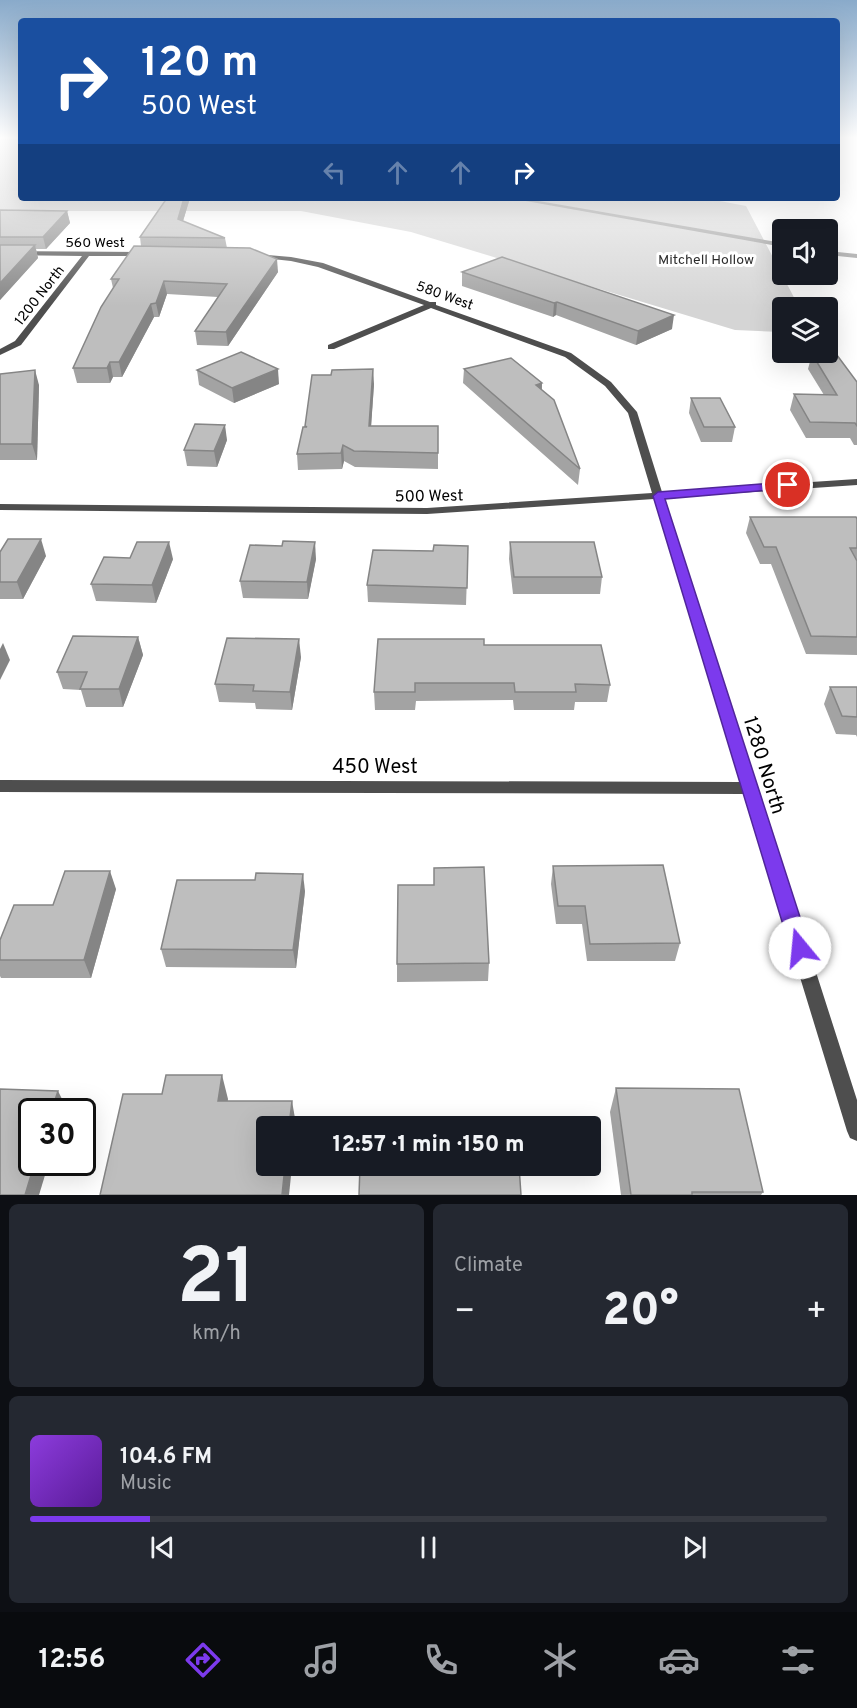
<!DOCTYPE html>
<meta charset="utf-8">
<style>
:root{--surface:#171b24;--page:#242831;--text:#f1f3f6;--muted:#9ea1a6;--line:#363941;--accent:#7c3aed}
body{margin:0;font-family:Overpass,sans-serif;background:var(--page);color:var(--text);height:100vh;display:flex;flex-direction:column;font-size:22px;white-space:nowrap}
*{box-sizing:border-box;margin:0}
p{font-size:20px;color:var(--muted)}
.icon{flex:none;width:33px;height:33px;fill:none;stroke:currentColor;stroke-width:2;stroke-linecap:round;stroke-linejoin:round}
.map{position:relative;height:1195px;overflow:hidden}
.panel{display:flex;flex-direction:column;gap:9px;padding:9px;background:#0d0f14;flex:1}
.panel>*{flex:none}
.hud{position:absolute;left:18px;top:18px;width:822px;height:183px;border-radius:6px;box-shadow:0 6px 24px #0002;background:#1a4fa0;color:#fff;overflow:hidden}
.buttons{position:absolute;left:772px;top:219px;display:grid;gap:12px}
.buttons a{display:grid;place-items:center;width:66px;height:66px;border-radius:6px;background:var(--surface);box-shadow:0 6px 24px #0002;font-size:30px}
.speed{position:absolute;left:18px;top:1098px;display:flex;gap:12px;font-size:30px;font-weight:700;text-align:center}
.speed>*{display:grid;place-content:center;width:78px;height:78px;border-radius:50%;background:var(--surface);box-shadow:0 6px 24px #0002;line-height:1}
.speed .limit{border:3px solid #111;border-radius:9px;background:#fff;color:#111}
.pin{position:absolute;display:grid;place-items:center;width:51px;height:51px;color:#fff;margin:-26px;border:3px solid #fff;border-radius:50%;box-shadow:0 2px 6px #0007}
.me{position:absolute;width:66px;margin:-33px;rotate:343deg;stroke-linejoin:round;filter:drop-shadow(0 0 4px #0008)}
.turn{display:flex;align-items:center;gap:21px;height:126px;padding:0 24px;font-size:27px}
.turn .icon{width:78px;height:78px;stroke-width:2.5}
.turn b{display:block;font-size:42px;line-height:51px}
.lanes{display:flex;align-items:center;height:57px;padding:0 24px;background:#0003;justify-content:center;gap:30px;direction:ltr}
.lanes .off{opacity:.35}
.big{font-size:45px;font-weight:800;line-height:1.1}
.panel .tile{flex:1;display:flex;flex-direction:column;justify-content:center;gap:9px;min-width:0;padding:0 21px;border-radius:9px;background:var(--page)}
.panel .dial{align-items:center;gap:0}
.dial b{font-size:78px;line-height:1}
.song{display:flex;align-items:center;gap:18px}
.cover{width:72px;height:72px;border-radius:9px;background:linear-gradient(135deg,hsl(270 70% 55%),hsl(270 70% 35%))}
.played{height:6px;border-radius:3px;background:linear-gradient(90deg,var(--accent) 15%,var(--line) 15%)}
.keys{display:flex;justify-content:space-around;direction:ltr}
.heat{display:flex;justify-content:space-between;align-items:center;font-size:33px;direction:ltr}
.panel .tiles{flex:1;display:grid;gap:9px;grid-template-columns:1fr 1fr}
.tile:last-child{grid-column:span 2}
.trip{position:absolute;left:256px;top:1116px;width:345px;height:60px;border-radius:6px;background:var(--surface);box-shadow:0 6px 24px #0002;font-weight:800;line-height:60px;text-align:center}
.tab-bar{display:flex;height:96px;justify-content:space-around;align-items:center;background:#090b0e;color:var(--muted)}
.tab-bar .icon{width:42px;height:42px}
.tab-bar .on{color:var(--accent)}
.tab-bar b{font-size:27px;color:var(--text)}
.map>svg:first-child{display:block}
</style>
<div class="map">
<svg width="857" height="1195" viewBox="0 0 857 1195">
<rect width="100%" height="100%" fill="#fff"/>
<polygon fill="#d5d5d5" points="0,139 21,139 21,198 704,198 746,206 799,307 783,308 783,332 735,330 411,232 301,211 0,211"/>
<g fill="none" stroke-linecap="round" stroke-linejoin="round">
<g fill="#9c9c9c" fill-rule="evenodd">
<polygon points="509,198 521,198 783,243 783,247"/>
<polygon points="828,251 857,254 857,258 828,255"/>
</g>
<g fill="#4e4e4e" fill-rule="evenodd">
<polygon points="0,251 143,252 146,254 143,256 89,256 21,345 0,355 0,349 15,341 82,256 0,255"/>
<polygon points="256,254 291,257 323,263 430,302 436,302 436,305 571,353 611,382 637,412 662,492 857,479 857,485 664,498 857,1100 857,1141 850,1138 847,1131 744,794 0,792 0,780 740,782 654,499 427,514 0,510 0,504 427,508 652,493 628,413 605,386 565,357 431,308 334,349 328,349 328,345 424,305 318,267 291,261 254,257 253,256"/>
</g>
</g>
<g fill="#a3a3a3">
<polygon points="167,198 190,198 183,221 225,238 227,248 278,272 228,346 197,345 195,331 218,297 167,294 159,317 154,317 122,377 113,377 110,383 77,383 73,368 113,288 111,279 141,246 140,237"/>
<polygon points="0,210 67,211 70,223 46,249 36,249 38,258 0,300"/>
<polygon points="462,272 672,329 636,345 556,315 553,317 462,286"/>
<polygon points="812,354 857,382 857,445 854,445 850,438 806,438 790,410 794,394 824,395 808,369"/>
<polygon points="464,369 542,383 542,390 580,469 578,485 463,383"/>
<polygon points="197,370 279,384 234,403 199,385"/>
<polygon points="0,374 39,385 37,460 0,460"/>
<polygon points="374,384 371,426 438,426 438,469 355,467 344,461 342,469 298,470 297,454 305,427"/>
<polygon points="691,398 735,427 732,442 701,442 689,413"/>
<polygon points="227,440 217,467 187,466 184,450"/>
<polygon points="750,517 857,519 857,655 806,654 771,564 760,564 746,533"/>
<polygon points="510,542 602,577 600,594 513,594 509,559"/>
<polygon points="468,546 466,605 368,602 367,585 433,551"/>
<polygon points="0,552 46,556 23,599 0,599"/>
<polygon points="173,559 156,603 96,601 91,584"/>
<polygon points="316,559 308,599 243,598 240,581"/>
<polygon points="138,637 143,655 123,707 86,707 81,690 63,689 57,672"/>
<polygon points="484,645 610,685 607,702 575,702 574,710 514,710 513,700 416,701 415,710 375,710 374,692"/>
<polygon points="301,657 292,710 256,709 255,703 219,702 215,684"/>
<polygon points="830,687 857,687 857,737 856,735 836,734 824,704"/>
<polygon points="553,866 680,943 675,961 587,961 582,924 556,924 551,884"/>
<polygon points="434,868 489,963 488,981 397,982 397,964 434,885"/>
<polygon points="116,889 91,978 1,978 0,976 0,940 53,905"/>
<polygon points="305,891 296,968 166,967 161,949"/>
<polygon points="616,1088 763,1192 761,1195 621,1195 610,1112"/>
</g>
<g fill="#858585">
<polygon points="184,198 190,198 180,231 178,219"/>
<polygon points="67,211 70,223 46,249 43,237"/>
<polygon points="35,245 38,258 0,300 0,283"/>
<polygon points="277,259 278,272 228,346 226,332"/>
<polygon points="164,281 167,294 159,317 156,303"/>
<polygon points="557,302 556,315 553,317 554,303"/>
<polygon points="151,304 154,317 122,377 119,362"/>
<polygon points="674,315 672,329 636,345 638,331"/>
<polygon points="110,362 113,377 110,383 107,368"/>
<polygon points="278,369 279,384 234,403 232,388"/>
<polygon points="373,369 374,384 370,442 369,426"/>
<polygon points="35,370 39,385 37,460 32,444"/>
<polygon points="542,383 541,398 536,385"/>
<polygon points="225,425 227,440 217,467 214,451"/>
<polygon points="343,445 344,461 342,469 341,453"/>
<polygon points="41,539 46,556 23,599 17,582"/>
<polygon points="169,542 173,559 156,603 152,585"/>
<polygon points="315,542 316,559 308,599 307,582"/>
<polygon points="138,637 143,655 123,707 119,689"/>
<polygon points="299,639 301,657 292,710 290,692"/>
<polygon points="3,643 10,660 0,680 0,649"/>
<polygon points="110,871 116,889 91,978 84,960"/>
<polygon points="303,874 305,891 296,968 293,950"/>
<polygon points="222,1075 228,1099 225,1124 218,1101"/>
<polygon points="58,1091 66,1107 65,1112 51,1112"/>
<polygon points="292,1101 296,1124 296,1126 289,1126"/>
<polygon points="35,1162 49,1162 39,1195 25,1195"/>
<polygon points="285,1166 292,1166 289,1195 282,1195"/>
</g>
<g fill="#bebebe" stroke="#858585" stroke-width="1.5">
<polygon points="167,198 184,198 178,219 225,238 140,237"/>
<polygon points="0,210 67,211 43,237 0,237"/>
<polygon points="0,245 35,245 0,283"/>
<polygon points="134,246 250,248 277,259 226,332 195,331 227,284 164,281 156,303 151,304 119,362 110,362 107,368 73,368 101,307 119,279 111,279"/>
<polygon points="502,257 674,315 638,331 557,302 554,303 462,272"/>
<polygon points="828,343 857,382 857,426 855,423 810,422 794,394 837,395 812,354 814,352 828,352"/>
<polygon points="241,352 278,369 232,388 197,370"/>
<polygon points="511,358 542,383 536,385 554,400 580,469 464,369"/>
<polygon points="373,369 369,426 438,426 438,453 354,451 343,445 341,453 297,454 303,427 307,427 305,426 312,375 331,375 332,370"/>
<polygon points="35,370 32,444 0,444 0,374"/>
<polygon points="691,398 720,398 735,427 704,427"/>
<polygon points="195,424 225,425 214,451 184,450"/>
<polygon points="750,517 856,517 857,519 857,548 850,548 857,561 857,637 811,636 776,547 764,547"/>
<polygon points="8,539 41,539 17,582 0,582 0,552"/>
<polygon points="283,541 315,542 307,582 240,581 250,545 282,546"/>
<polygon points="137,542 169,542 152,585 91,584 104,557 130,558"/>
<polygon points="510,542 594,542 602,577 514,577"/>
<polygon points="434,545 468,546 467,588 367,585 373,550 433,551"/>
<polygon points="73,636 138,637 119,689 80,689 87,672 57,672"/>
<polygon points="227,638 299,639 290,692 253,691 254,685 215,684"/>
<polygon points="378,639 484,639 484,645 601,645 610,685 575,684 576,692 515,692 514,683 415,683 415,692 374,692"/>
<polygon points="830,687 857,687 857,717 842,716"/>
<polygon points="663,865 680,943 590,944 585,906 558,906 553,866"/>
<polygon points="484,867 489,963 397,964 398,885 434,885 434,868"/>
<polygon points="65,871 110,871 84,960 0,960 0,940 14,905 53,905"/>
<polygon points="256,873 303,874 293,950 161,949 177,880 255,880"/>
<polygon points="166,1075 222,1075 218,1101 292,1101 289,1126 267,1126 267,1166 285,1166 282,1195 100,1195 123,1094 162,1094"/>
<polygon points="616,1088 739,1089 763,1192 692,1192 692,1195 631,1195"/>
<polygon points="0,1089 58,1091 51,1112 32,1112 32,1162 35,1162 25,1195 0,1195"/>
<polygon points="360,1166 519,1166 521,1195 359,1195"/>
</g>
<linearGradient id="sky" x2="0" y2="1"><stop stop-color="#89aaca"/><stop offset="0.45" stop-color="#fff"/><stop offset="1" stop-color="#fff" stop-opacity="0"/></linearGradient>
<rect width="857" height="306" fill="url(#sky)"/>
<polygon fill="#7c3aed" stroke="#51269a" stroke-width="1.5" points="788,482 794,485 792,488 665,499 810,948 807,954 800,957 793,954 790,948 653,496 658,492"/>
<g text-anchor="middle" stroke-width="6" stroke-linejoin="round" paint-order="stroke">
<g font-size="14" fill="#000" stroke="#fff">
<text x="95" y="247">560 West</text>
<text transform="translate(39 295) rotate(-52)" y="5">1200 North</text>
<text transform="translate(445 295) rotate(20)" y="5">580 West</text>
</g>
<g font-size="14" fill="#2c2c2c" stroke="#fff">
<text x="706" y="264">Mitchell Hollow</text>
</g>
<g font-size="16" fill="#000" stroke="#fff">
<text transform="translate(429 495) rotate(-1)" y="6">500 West</text>
</g>
<g font-size="20" fill="#000" stroke="#fff">
<text transform="translate(765 765) rotate(73)" y="7">1280 North</text>
<text x="375" y="773">450 West</text>
</g>
</g>
</svg>
<div class="buttons">
<a><svg class="icon" aria-label="sound" viewBox="0 0 24 24"><path d="M4 9h4l5-4v14l-5-4H4zM17 9q2 3 0 6"/></svg></a>
<a><svg class="icon" aria-label="layers" viewBox="0 0 24 24"><path d="M12 4l9 5-9 5-9-5zM3 14l9 5 9-5"/></svg></a>
</div>
<div class="speed"><div class="limit">30</div></div>
<div class="pin" style="left:788px;top:485px;background:#d93025"><svg class="icon" aria-label="arrive" viewBox="0 0 24 24"><path d="M6 21V4h12l-3 4 3 4H6"/></svg></div>
<svg class="me" style="left:800px;top:948px" viewBox="-20 -20 40 40"><circle r="19" fill="#fff"/><path d="M0-13L10 11 0 6-10 11z" fill="#7c3aed"/></svg>
<div class="trip">12:57 · 1 min · 150 m</div>
<div class="hud">
<div class="turn"><svg class="icon" aria-label="right" viewBox="0 0 24 24"><path d="M7 20v-9h11M14 6l5 5-5 5"/></svg><div><b>120 m</b>500 West</div></div>
<div class="lanes"><svg class="icon off" aria-label="left" viewBox="0 0 24 24"><path d="M17 20v-9H6M10 6l-5 5 5 5"/></svg><svg class="icon off" aria-label="ahead" viewBox="0 0 24 24"><path d="M12 20V5M6 11l6-6 6 6"/></svg><svg class="icon off" aria-label="ahead" viewBox="0 0 24 24"><path d="M12 20V5M6 11l6-6 6 6"/></svg><svg class="icon" aria-label="right" viewBox="0 0 24 24"><path d="M7 20v-9h11M14 6l5 5-5 5"/></svg></div>
</div>
</div>
<section class="panel">
<div class="tiles">
<div class="tile dial"><b>21</b><p>km/h</p></div>
<div class="tile"><p>Climate</p>
<div class="heat"><a>−</a><b class="big">20°</b><a>+</a></div>
</div>
<div class="tile">
<div class="song"><i class="cover"></i><div><b>104.6 FM</b><p>Music</p></div></div>
<div class="played"></div>
<div class="keys"><svg class="icon" aria-label="previous" viewBox="0 0 24 24"><path d="M18 5L8 12l10 7zM5 5v14"/></svg><svg class="icon" aria-label="pause" viewBox="0 0 24 24"><path d="M8 5v14M16 5v14"/></svg><svg class="icon" aria-label="next" viewBox="0 0 24 24"><path d="M6 5l10 7-10 7zM19 5v14"/></svg></div>
</div>
</div>
</section>
<nav class="tab-bar">
<b>12:56</b>
<svg class="icon on" aria-label="directions" viewBox="0 0 24 24"><path d="M12 3l9 9-9 9-9-9zM9 14v-3h6M13 9l2 2-2 2"/></svg>
<svg class="icon" aria-label="music" viewBox="0 0 24 24"><path d="M9 18V5l10-2v13"/><circle cx="6" cy="18" r="3"/><circle cx="16" cy="16" r="3"/></svg>
<svg class="icon" aria-label="phone" viewBox="0 0 24 24"><path d="M5 4h4l2 5-3 2q2 4 5 5l2-3 5 2v4C11 20 4 13 5 4z"/></svg>
<svg class="icon" aria-label="climate" viewBox="0 0 24 24"><path d="M12 3v18M4 7l16 10M4 17L20 7"/></svg>
<svg class="icon" aria-label="car" viewBox="0 0 24 24"><path d="M5 17H2v-5l4-1 3-4h7l3 4 3 1v5h-3M9 17h6M6 11h13"/><circle cx="7" cy="17" r="2"/><circle cx="17" cy="17" r="2"/></svg>
<svg class="icon" aria-label="filters" viewBox="0 0 24 24"><path d="M4 7h16M4 17h16"/><circle cx="9" cy="7" r="2"/><circle cx="15" cy="17" r="2"/></svg>
</nav>
